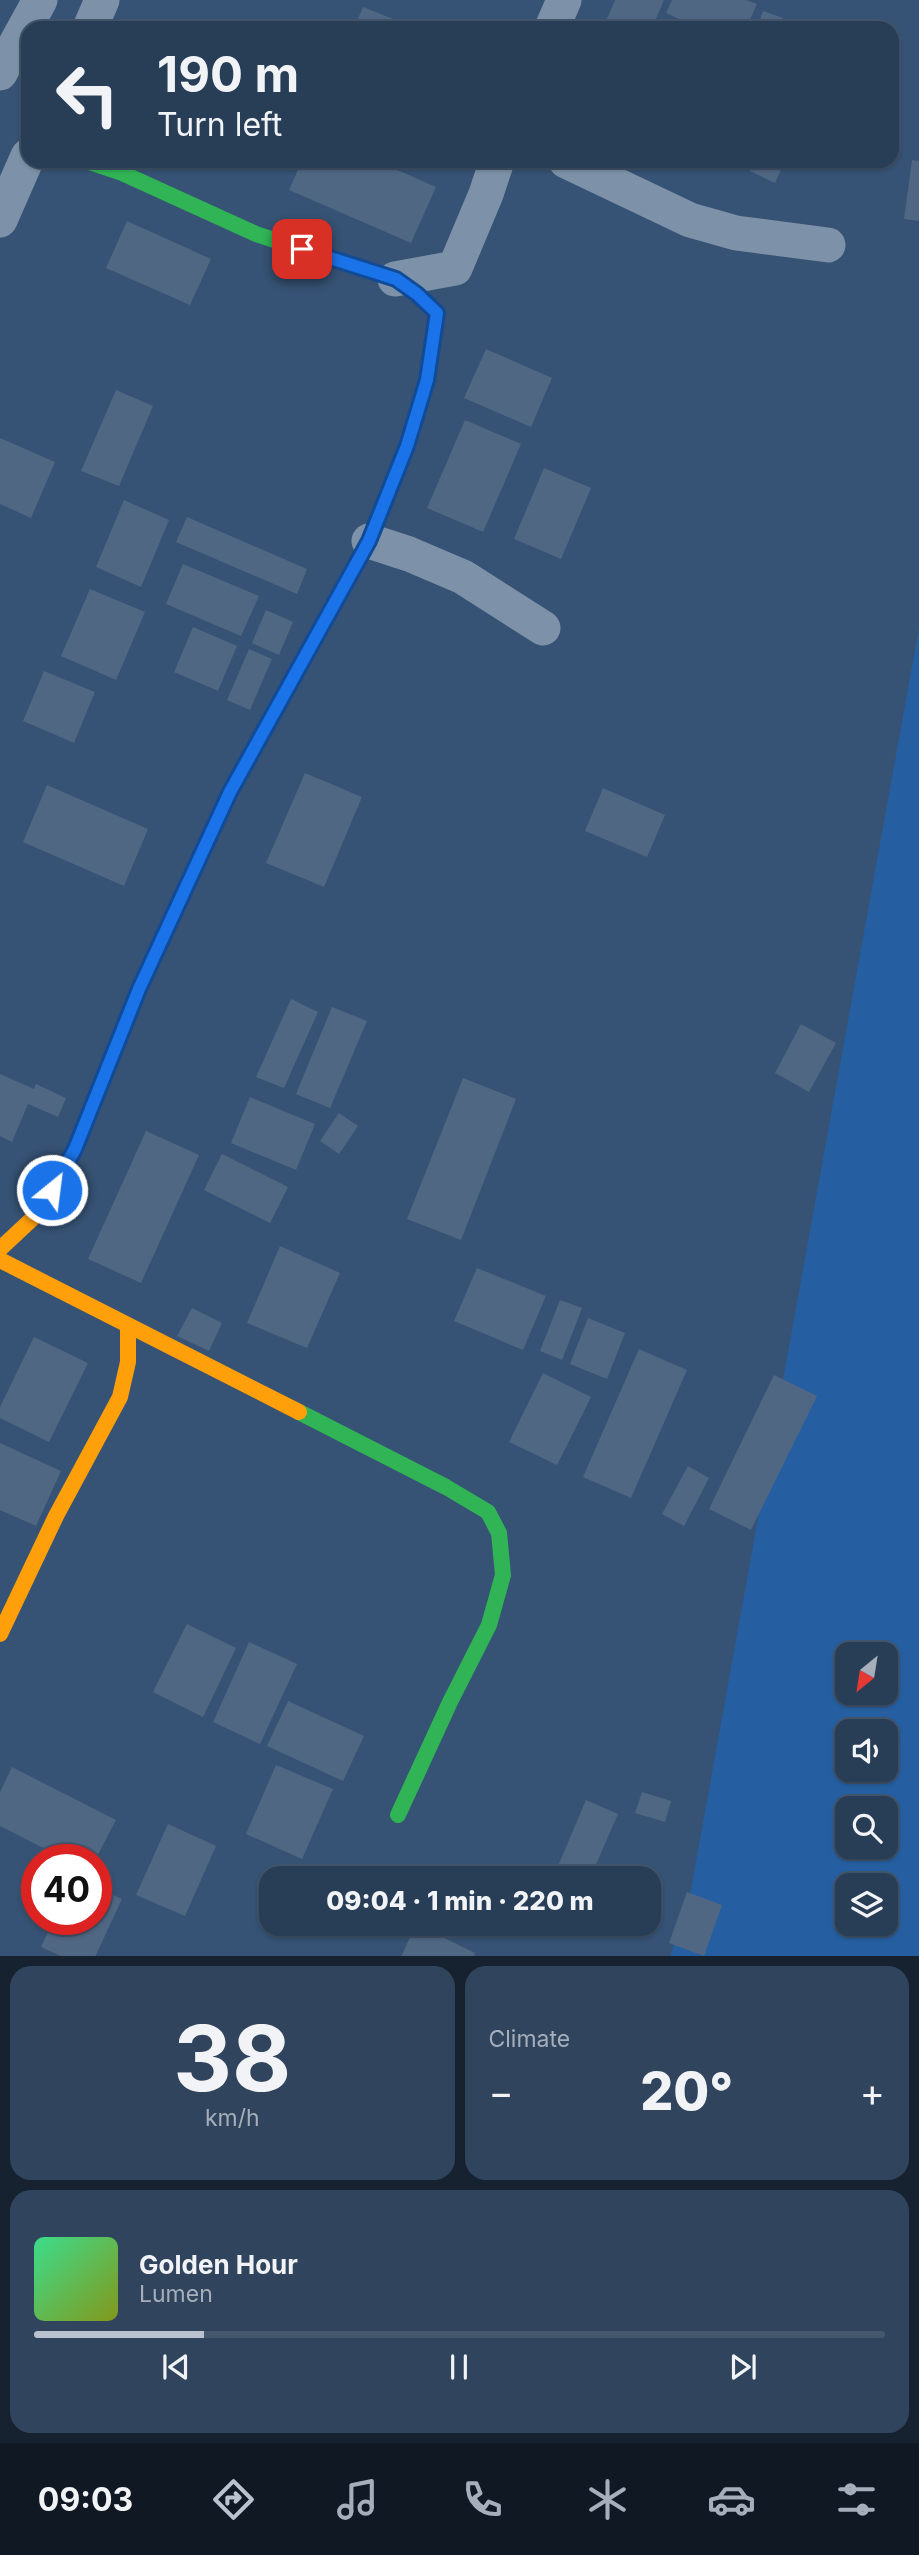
<!DOCTYPE html>
<meta charset="utf-8">
<style>
:root{--surface:#283e57;--page:#30455d;--text:#f1f3f6;--muted:#a5aeba;--line:#44576d;--accent:#b9c2ce}
body{margin:0;font-family:Inter,sans-serif;background:var(--page);color:var(--text);height:100vh;display:flex;flex-direction:column;font-size:26px;white-space:nowrap}
*{box-sizing:border-box;margin:0}
p{font-size:23px;color:var(--muted)}
.icon{flex:none;width:38px;height:38px;fill:none;stroke:currentColor;stroke-width:2;stroke-linecap:round;stroke-linejoin:round}
.map{position:relative;height:1956px;overflow:hidden}
.details{display:flex;flex-direction:column;gap:10px;padding:10px;background:#162230;flex:1}
.details>*{flex:none}
.top-card{position:absolute;left:21px;top:21px;width:878px;height:147px;border-radius:21px;box-shadow:0 2px 5px #0004,0 0 0 2px var(--line);background:#283e57;color:var(--text);overflow:hidden}
.needle{width:46px;rotate:210deg}
.fabs{position:absolute;left:835px;top:1642px;display:grid;gap:14px}
.fabs a{display:grid;place-items:center;width:63px;height:63px;border-radius:14px;background:var(--surface);box-shadow:0 2px 5px #0004,0 0 0 2px var(--line);font-size:35px}
.speed{position:absolute;left:21px;top:1844px;display:flex;gap:14px;font-size:35px;font-weight:700;text-align:center}
.speed>*{display:grid;place-content:center;width:91px;height:91px;border-radius:50%;background:var(--surface);box-shadow:0 2px 5px #0004,0 0 0 2px var(--line);line-height:1}
.speed .limit{border:10px solid #d22;background:#fff;color:#111}
.pin{position:absolute;display:grid;place-items:center;width:60px;height:60px;color:#fff;margin:-30px;border-radius:14px;box-shadow:0 4px 10px #0006}
.me{position:absolute;width:77px;margin:-38px;rotate:29deg;stroke-linejoin:round;filter:drop-shadow(0 0 5px #0008)}
.turn{display:flex;align-items:center;gap:24px;height:147px;padding:0 21px;font-size:32px}
.turn .icon{width:91px;height:91px;stroke-width:2.5}
.turn b{display:block;font-size:49px;line-height:60px}
.big{font-size:52px;font-weight:800;line-height:1.1}
.details .widget{flex:1;display:flex;flex-direction:column;justify-content:center;gap:10px;min-width:0;padding:0 24px;border-radius:21px;background:var(--page)}
.details .dial{align-items:center;gap:0}
.dial b{font-size:91px;line-height:1}
.song{display:flex;align-items:center;gap:21px}
.cover{width:84px;height:84px;border-radius:10px;background:linear-gradient(135deg,hsl(150 70% 55%),hsl(70 70% 35%))}
.played{height:7px;border-radius:4px;background:linear-gradient(90deg,var(--accent) 20%,var(--line) 20%)}
.keys{display:flex;justify-content:space-around;direction:ltr}
.heat{display:flex;justify-content:space-between;align-items:center;font-size:38px;direction:ltr}
.details .tiles{flex:1;display:grid;gap:10px;grid-template-columns:1fr 1fr}
.widget:last-child{grid-column:span 2}
.trip{position:absolute;left:259px;top:1866px;width:402px;height:70px;border-radius:21px;background:var(--surface);box-shadow:0 2px 5px #0004,0 0 0 2px var(--line);font-weight:800;line-height:70px;text-align:center}
.menu{display:flex;height:112px;justify-content:space-around;align-items:center;background:#101923;color:var(--muted)}
.menu .icon{width:49px;height:49px}
.menu .active{color:var(--accent)}
.menu b{font-size:32px;color:var(--text)}
.map>svg:first-child{display:block}
</style>
<div class="map">
<svg width="919" height="1957" viewBox="0 0 919 1957">
<rect width="100%" height="100%" fill="#365274"/>
<path fill="#265fa1" fill-rule="evenodd" d="M919 628V1956L670 1957 689 1900ZM847 1654H886V1692H847ZM847 1731H886V1769H847ZM847 1808H886V1846H847ZM847 1885H886V1923H847Z"/>
<g fill="#506783">
<polygon points="615,0 664,0 652,28 603,28"/>
<polygon points="672,0 746,0 757,4 746,28 698,28 666,13"/>
<polygon points="363,7 408,25 407,28 354,28"/>
<polygon points="763,11 783,18 780,28 757,28"/>
<polygon points="912,160 919,161 919,221 904,219"/>
<polygon points="302,161 377,161 436,187 411,243 289,190"/>
<polygon points="755,161 785,161 775,183 750,171"/>
<polygon points="127,221 211,259 190,305 106,268"/>
<polygon points="486,349 552,378 531,427 464,398"/>
<polygon points="116,390 153,406 119,486 81,471"/>
<polygon points="465,420 521,444 483,532 427,508"/>
<polygon points="0,438 55,462 31,518 0,504"/>
<polygon points="544,468 591,488 561,559 514,539"/>
<polygon points="124,500 169,520 141,587 96,567"/>
<polygon points="187,517 307,569 297,594 176,542"/>
<polygon points="183,564 259,596 241,636 166,604"/>
<polygon points="90,589 145,612 116,680 61,656"/>
<polygon points="266,610 293,622 279,655 252,643"/>
<polygon points="193,627 237,646 218,691 174,672"/>
<polygon points="249,649 272,659 250,710 227,700"/>
<polygon points="44,671 95,692 74,743 23,721"/>
<polygon points="305,773 362,797 324,887 266,863"/>
<polygon points="47,785 148,829 124,886 23,842"/>
<polygon points="603,788 665,815 647,857 585,831"/>
<polygon points="291,999 318,1012 284,1088 256,1077"/>
<polygon points="332,1007 367,1021 330,1108 296,1094"/>
<polygon points="801,1024 836,1043 809,1092 775,1073"/>
<polygon points="0,1074 34,1089 36,1084 66,1098 58,1117 28,1104 12,1142 0,1136"/>
<polygon points="463,1078 516,1099 461,1240 407,1219"/>
<polygon points="250,1097 315,1124 296,1170 231,1143"/>
<polygon points="339,1113 358,1126 339,1154 320,1141"/>
<polygon points="146,1131 199,1155 141,1283 88,1259"/>
<polygon points="222,1154 288,1187 270,1223 204,1190"/>
<polygon points="280,1246 340,1273 307,1348 247,1323"/>
<polygon points="477,1268 546,1296 523,1350 454,1321"/>
<polygon points="560,1300 582,1308 562,1360 540,1351"/>
<polygon points="192,1308 222,1323 209,1351 177,1336"/>
<polygon points="588,1318 625,1333 607,1379 570,1364"/>
<polygon points="34,1337 88,1363 49,1442 0,1418 0,1407"/>
<polygon points="639,1349 687,1370 631,1498 583,1477"/>
<polygon points="543,1373 591,1397 557,1465 509,1442"/>
<polygon points="774,1375 817,1396 751,1530 709,1509"/>
<polygon points="0,1443 61,1471 36,1526 0,1510"/>
<polygon points="688,1466 709,1478 684,1526 662,1514"/>
<polygon points="187,1624 236,1648 203,1717 153,1692"/>
<polygon points="249,1642 297,1664 260,1744 213,1722"/>
<polygon points="288,1701 364,1736 343,1781 267,1746"/>
<polygon points="276,1765 333,1789 302,1859 246,1834"/>
<polygon points="12,1767 116,1820 95,1860 67,1860 0,1826 0,1792"/>
<polygon points="642,1792 671,1801 665,1822 635,1813"/>
<polygon points="586,1800 618,1814 590,1878 558,1866"/>
<polygon points="168,1824 216,1846 185,1916 136,1895"/>
<polygon points="96,1887 122,1899 95,1957 63,1957 41,1947 54,1920 96,1920"/>
<polygon points="687,1892 722,1905 704,1956 669,1943"/>
<polygon points="416,1924 475,1953 474,1957 401,1957"/>
</g>
<g fill="none" stroke-linecap="round" stroke-linejoin="round">
<g stroke="#7d92a8" stroke-width="35">
<polyline points="90,28 102,0"/>
<polyline points="552,28 564,0"/>
<polyline points="0,73 40,0"/>
<polyline points="566,161 690,220 736,233 828,245"/>
<polyline points="0,220 28,156"/>
<polyline points="395,279 455,268 486,194 497,161"/>
<polyline points="369,541 409,554 463,577 543,628"/>
</g>
<g stroke="#30b455" stroke-width="16">
<polyline points="86,161 122,173 256,234 395,279 417,294 437,313 427,380 407,446 369,541 230,792 213,829"/>
<polyline points="299,1412 446,1487 488,1512 499,1533 503,1575 489,1625 450,1702 398,1815"/>
</g>
<g stroke="#ff9f0a" stroke-width="16">
<polyline points="0,1249 31,1220 52,1190 75,1149 139,989 213,829"/>
<polyline points="0,1260 299,1412"/>
<polyline points="0,1634 56,1516 120,1397 128,1362 128,1326"/>
</g>
</g>
<g fill="none" stroke-linecap="round" stroke-linejoin="round">
<g stroke="#114b97" stroke-width="18">
<polyline id="route" points="52,1190 75,1149 139,989 230,792 369,541 407,446 427,380 437,313 417,294 396,279 302,249"/>
</g>
<use href="#route" stroke="#1a73e8" stroke-width="12"/>
</g>
</svg>
<div class="fabs">
<a><svg class="needle" viewBox="-14 -14 28 28"><path d="M0-13l5 13h-10z" fill="#e53935"/><path d="M0 13l5-13h-10z" fill="#a5aeba"/></svg></a>
<a><svg class="icon" aria-label="sound" viewBox="0 0 24 24"><path d="M4 9h4l5-4v14l-5-4H4zM17 9q2 3 0 6"/></svg></a>
<a><svg class="icon" aria-label="search" viewBox="0 0 24 24"><circle cx="10" cy="10" r="6"/><path d="M15 15l6 6"/></svg></a>
<a><svg class="icon" aria-label="layers" viewBox="0 0 24 24"><path d="M12 4l9 5-9 5-9-5zM3 14l9 5 9-5"/></svg></a>
</div>
<div class="speed"><div class="limit">40</div></div>
<div class="pin" style="left:302px;top:249px;background:#d93025"><svg class="icon" aria-label="arrive" viewBox="0 0 24 24"><path d="M6 21V4h12l-3 4 3 4H6"/></svg></div>
<svg class="me" style="left:52px;top:1190px" viewBox="-20 -20 40 40"><circle r="17" fill="#1a73e8" stroke="#fff" stroke-width="3"/><path d="M0-11L8 9 0 5-8 9z" fill="#fff"/></svg>
<div class="trip">09:04 · 1 min · 220 m</div>
<div class="top-card">
<div class="turn"><svg class="icon" aria-label="left" viewBox="0 0 24 24"><path d="M17 20v-9H6M10 6l-5 5 5 5"/></svg><div><b>190 m</b>Turn left</div></div>
</div>
</div>
<section class="details">
<div class="tiles">
<div class="widget dial"><b>38</b><p>km/h</p></div>
<div class="widget"><p>Climate</p>
<div class="heat"><a>−</a><b class="big">20°</b><a>+</a></div>
</div>
<div class="widget">
<div class="song"><i class="cover"></i><div><b>Golden Hour</b><p>Lumen</p></div></div>
<div class="played"></div>
<div class="keys"><svg class="icon" aria-label="previous" viewBox="0 0 24 24"><path d="M18 5L8 12l10 7zM5 5v14"/></svg><svg class="icon" aria-label="pause" viewBox="0 0 24 24"><path d="M8 5v14M16 5v14"/></svg><svg class="icon" aria-label="next" viewBox="0 0 24 24"><path d="M6 5l10 7-10 7zM19 5v14"/></svg></div>
</div>
</div>
</section>
<nav class="menu">
<b>09:03</b>
<svg class="icon active" aria-label="directions" viewBox="0 0 24 24"><path d="M12 3l9 9-9 9-9-9zM9 14v-3h6M13 9l2 2-2 2"/></svg>
<svg class="icon" aria-label="music" viewBox="0 0 24 24"><path d="M9 18V5l10-2v13"/><circle cx="6" cy="18" r="3"/><circle cx="16" cy="16" r="3"/></svg>
<svg class="icon" aria-label="phone" viewBox="0 0 24 24"><path d="M5 4h4l2 5-3 2q2 4 5 5l2-3 5 2v4C11 20 4 13 5 4z"/></svg>
<svg class="icon" aria-label="climate" viewBox="0 0 24 24"><path d="M12 3v18M4 7l16 10M4 17L20 7"/></svg>
<svg class="icon" aria-label="car" viewBox="0 0 24 24"><path d="M5 17H2v-5l4-1 3-4h7l3 4 3 1v5h-3M9 17h6M6 11h13"/><circle cx="7" cy="17" r="2"/><circle cx="17" cy="17" r="2"/></svg>
<svg class="icon" aria-label="filters" viewBox="0 0 24 24"><path d="M4 7h16M4 17h16"/><circle cx="9" cy="7" r="2"/><circle cx="15" cy="17" r="2"/></svg>
</nav>
